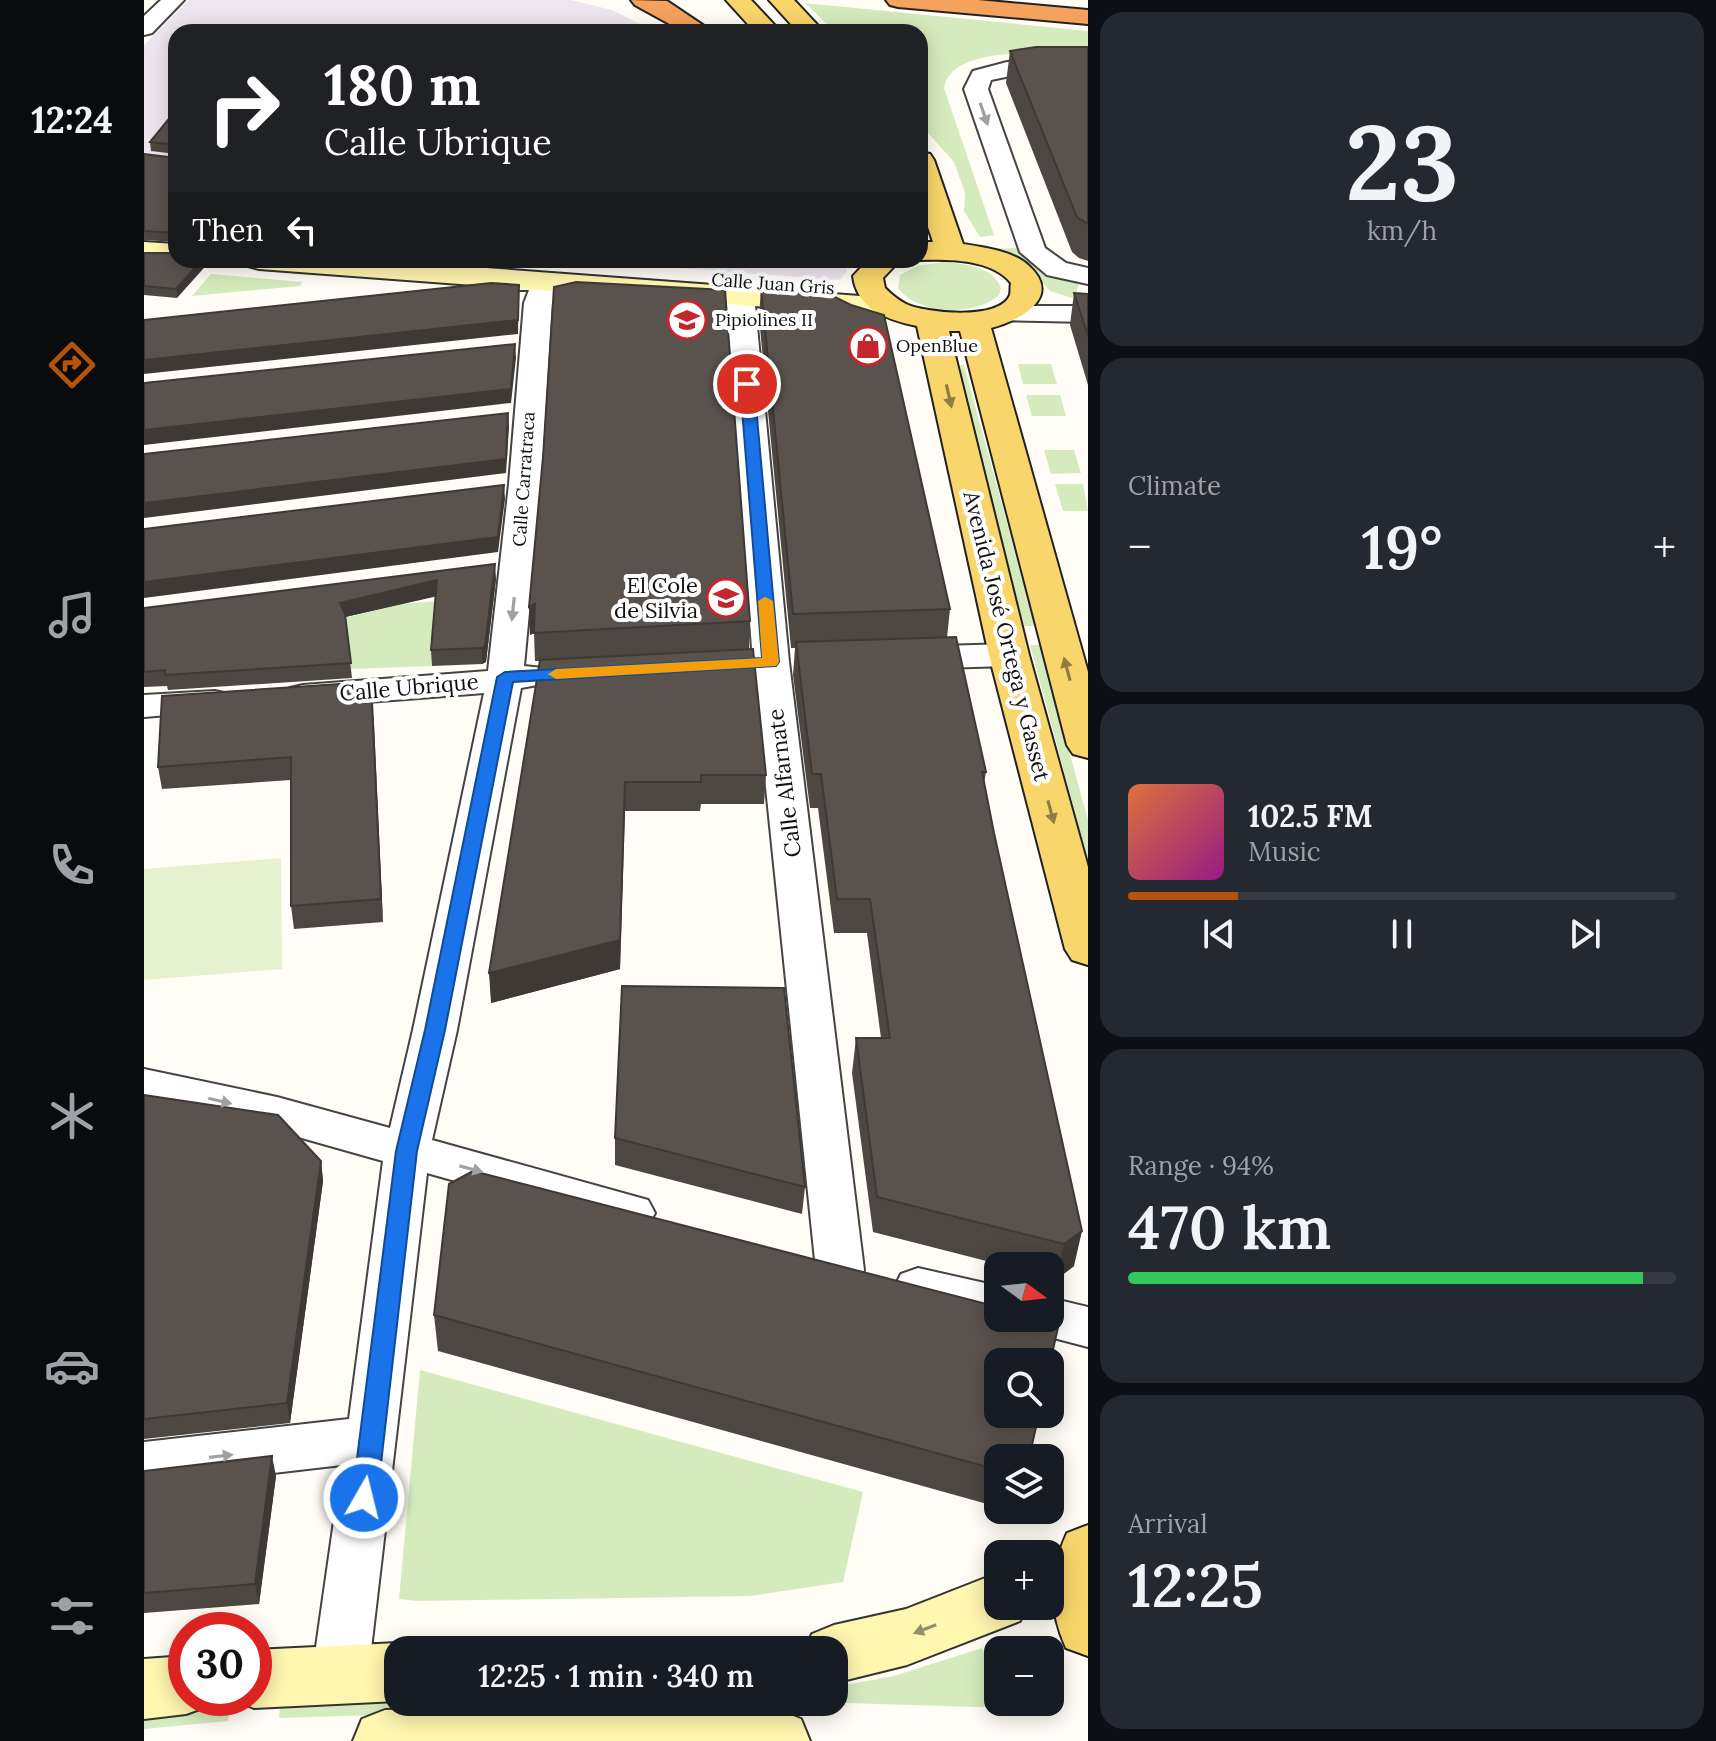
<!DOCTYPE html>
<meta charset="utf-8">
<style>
:root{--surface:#171b24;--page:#242831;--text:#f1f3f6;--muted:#9ea1a6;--line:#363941;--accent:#b45309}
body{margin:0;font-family:Lora,serif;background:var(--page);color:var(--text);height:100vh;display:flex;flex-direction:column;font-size:30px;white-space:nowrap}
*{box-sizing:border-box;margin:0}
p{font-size:26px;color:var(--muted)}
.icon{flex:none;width:44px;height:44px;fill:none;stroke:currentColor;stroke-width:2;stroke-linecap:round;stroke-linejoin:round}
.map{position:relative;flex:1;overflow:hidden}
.side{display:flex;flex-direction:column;gap:12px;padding:12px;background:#0d0f14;width:628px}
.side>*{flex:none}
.banner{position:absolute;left:24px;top:24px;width:760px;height:244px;border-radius:24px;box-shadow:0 4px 20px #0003;background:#202124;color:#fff;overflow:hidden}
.needle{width:52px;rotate:105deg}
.fabs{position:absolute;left:840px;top:1252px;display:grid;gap:16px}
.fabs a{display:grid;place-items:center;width:80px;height:80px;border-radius:16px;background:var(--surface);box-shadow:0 4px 20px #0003;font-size:40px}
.speed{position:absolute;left:24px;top:1612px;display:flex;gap:16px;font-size:40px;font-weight:700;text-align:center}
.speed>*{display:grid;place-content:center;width:104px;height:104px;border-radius:50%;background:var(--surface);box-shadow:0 4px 20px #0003;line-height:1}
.speed .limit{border:12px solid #d22;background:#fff;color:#111}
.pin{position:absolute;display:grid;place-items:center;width:68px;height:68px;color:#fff;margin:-34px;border:4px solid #fff;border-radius:50%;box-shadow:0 2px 8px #0007}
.me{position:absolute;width:88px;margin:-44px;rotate:8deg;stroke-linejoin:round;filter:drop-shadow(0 0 6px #0008)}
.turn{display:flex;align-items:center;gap:28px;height:168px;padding:0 24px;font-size:36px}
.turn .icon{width:104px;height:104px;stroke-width:2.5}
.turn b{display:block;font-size:56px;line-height:68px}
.then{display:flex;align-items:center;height:76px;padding:0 24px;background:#0003;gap:16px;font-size:30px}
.big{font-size:60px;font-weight:600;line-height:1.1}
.side .card{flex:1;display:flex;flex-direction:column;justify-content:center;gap:12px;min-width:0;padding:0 28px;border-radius:24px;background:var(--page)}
.side .dial{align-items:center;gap:0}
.dial b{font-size:104px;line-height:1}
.song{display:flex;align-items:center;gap:24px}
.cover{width:96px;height:96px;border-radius:12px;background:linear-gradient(135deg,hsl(20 70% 55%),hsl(310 70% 35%))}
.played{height:8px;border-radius:4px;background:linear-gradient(90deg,var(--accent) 20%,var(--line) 20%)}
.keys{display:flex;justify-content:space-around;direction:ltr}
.heat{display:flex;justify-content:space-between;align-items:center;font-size:44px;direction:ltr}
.charge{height:12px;border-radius:6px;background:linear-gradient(90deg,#34c759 94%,var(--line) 0)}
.trip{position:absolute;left:240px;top:1636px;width:464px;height:80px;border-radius:24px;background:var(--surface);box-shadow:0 4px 20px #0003;font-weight:600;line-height:80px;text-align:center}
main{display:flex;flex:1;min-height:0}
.dock{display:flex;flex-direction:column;width:144px;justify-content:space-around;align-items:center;background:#090b0e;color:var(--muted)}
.dock .icon{width:56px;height:56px}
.dock .selected{color:var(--accent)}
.dock b{font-size:36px;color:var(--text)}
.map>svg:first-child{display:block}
</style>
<main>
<nav class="dock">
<b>12:24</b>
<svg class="icon selected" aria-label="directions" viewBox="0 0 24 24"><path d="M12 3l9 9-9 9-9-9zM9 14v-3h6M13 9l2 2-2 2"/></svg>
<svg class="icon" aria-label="music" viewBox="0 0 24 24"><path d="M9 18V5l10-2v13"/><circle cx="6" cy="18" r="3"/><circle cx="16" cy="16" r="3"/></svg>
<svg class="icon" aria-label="phone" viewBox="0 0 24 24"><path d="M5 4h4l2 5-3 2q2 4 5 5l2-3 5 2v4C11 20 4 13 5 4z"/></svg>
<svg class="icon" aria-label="climate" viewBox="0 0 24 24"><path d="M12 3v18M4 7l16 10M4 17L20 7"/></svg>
<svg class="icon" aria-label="car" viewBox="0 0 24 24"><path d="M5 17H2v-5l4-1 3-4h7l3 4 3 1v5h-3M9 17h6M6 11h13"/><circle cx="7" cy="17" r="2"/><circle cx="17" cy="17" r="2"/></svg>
<svg class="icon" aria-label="filters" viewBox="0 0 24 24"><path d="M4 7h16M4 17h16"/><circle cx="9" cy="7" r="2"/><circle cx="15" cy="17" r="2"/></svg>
</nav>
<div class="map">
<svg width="944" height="1741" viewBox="0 0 944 1741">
<rect width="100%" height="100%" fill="#fffdf5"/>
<g fill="#eee6ef">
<polygon points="45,0 426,0 468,10 496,24 503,32 32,32 32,232 0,229 0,45"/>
<polygon points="429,260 699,260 703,271 697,279 692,280"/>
</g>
<g fill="#d5ebbd">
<path d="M661 3 944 31V54C911 54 807 43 800 88L850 235 836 237 820 211 821 193 810 162 776 124V32H691Z"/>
<path d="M874 248C889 269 912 273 935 280L931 299 906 291 884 267 846 249Z"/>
<path d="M800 262C820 264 849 266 857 288L855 295C831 317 774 315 754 288L756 275 773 266Z"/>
<polygon points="67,274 158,282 156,286 48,296"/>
<polygon points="874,364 907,364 913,384 879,384"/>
<polygon points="810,365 820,365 891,626 880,626"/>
<polygon points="882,395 916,395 922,416 888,416"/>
<polygon points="900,450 930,450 937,473 907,474"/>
<polygon points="911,484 939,484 944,511 919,511"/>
<polygon points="294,601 288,666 207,669 201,618 257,604"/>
<polygon points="886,645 896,645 944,820 944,861"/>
<polygon points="276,1370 719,1492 699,1582 606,1596 273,1601 255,1599"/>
<polygon points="838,1648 854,1683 854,1702 862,1702 865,1708 669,1702 690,1702 690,1687 750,1676"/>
<polygon points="285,1702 642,1702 135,1718 136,1706"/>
<polygon points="86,1707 84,1721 0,1729 0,1715"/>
</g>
<polygon fill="#e6f2cf" points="137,858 138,969 0,980 0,869"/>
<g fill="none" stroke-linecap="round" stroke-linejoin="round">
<g stroke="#444" stroke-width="4">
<g id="street">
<polygon points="17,0 40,0 8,33 0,35 0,16"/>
<polygon points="889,59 944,59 944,73 876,74 847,80 844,89 901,248 922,263 944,268 944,284 903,275 876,252 820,89 829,71 863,62"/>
<polygon points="402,273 412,275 416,281 408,303 397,484 380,666 399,668 404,676 399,684 377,688 313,1030 288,1140 504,1200 511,1213 504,1226 487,1231 283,1173 224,1675 216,1694 196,1702 176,1694 168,1675 198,1465 0,1488 0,1442 205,1419 239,1161 133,1131 0,1101 0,1069 133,1097 246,1128 269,1030 340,693 159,707 146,704 141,696 146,688 159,685 344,671 365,484 380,303 385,290 348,290 344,284 348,278"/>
<polygon points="596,287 606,289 610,295 645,662 720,1270 713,1284 696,1289 679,1284 672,1270 609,662 582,295 586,289"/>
<polygon points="861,306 944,306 944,322 851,320 847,314 851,308"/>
<polygon points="865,644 878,647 883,655 878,663 865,666 761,669 748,666 743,658 748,650 761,647"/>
<polygon points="71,691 84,694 89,702 84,710 0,717 0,695"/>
<polygon points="774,1268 854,1286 854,1318 871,1320 854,1326 757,1302 750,1288 757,1274"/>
<polygon points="906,1298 944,1307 944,1347 887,1332 879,1318 906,1318"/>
</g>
</g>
<g stroke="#333" stroke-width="4">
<g id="secondary">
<polygon points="0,242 32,244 32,260 40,260 0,260"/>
<polygon points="100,260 235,260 743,298 754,300 758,307 754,314 743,316 115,269 104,266"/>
<polygon points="854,1573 854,1606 882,1606 876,1621 763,1665 690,1683 690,1650 661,1650 668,1634 690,1625 762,1609"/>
<polygon points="254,1643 273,1650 254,1650 254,1701 110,1708 87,1698 110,1698 110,1650"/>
<polygon points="42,1656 42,1698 68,1698 64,1706 42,1714 0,1719 0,1659"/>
<polygon points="482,1702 634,1710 657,1719 666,1741 209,1741 218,1719 241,1710"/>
</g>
</g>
<g stroke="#222" stroke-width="4">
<g id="primary">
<polygon points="582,0 607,0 637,32 611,32"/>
<polygon points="625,0 650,0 680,32 654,32"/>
<path d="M776 152 786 154 790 160 819 244C839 247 870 251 885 266 920 298 874 321 847 328L944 672V758L929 754 923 745 816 331H805L885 655 944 867V965L928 960 921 949 845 655 773 326C743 320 713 309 709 276L724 260H756L739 278 741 288C747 294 754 300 762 304 781 313 856 321 866 295 867 291 866 287 867 283 848 259 804 259 776 260V242H789L776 203Z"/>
<path d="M944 1525V1656L922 1648C904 1608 905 1572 923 1533Z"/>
</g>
</g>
<g stroke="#222" stroke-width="4">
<g id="highway">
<polygon points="487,0 523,1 569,32 540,32 491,5"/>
<polygon points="742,0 834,0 944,10 944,24 754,7 746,5"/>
</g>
</g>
<use href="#street" fill="#fff" fill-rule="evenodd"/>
<use href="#secondary" fill="#fff6b0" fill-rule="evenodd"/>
<use href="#primary" fill="#f9d66b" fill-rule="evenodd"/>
<use href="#highway" fill="#f5a25d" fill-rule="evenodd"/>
</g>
<g fill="#4d4742">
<polygon points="944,47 944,261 935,258 928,252 862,83 866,51"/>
<polygon points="32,110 32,154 7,151 6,142"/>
<polygon points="0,154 32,158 32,242 0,240"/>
<polygon points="0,253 32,253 33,298 0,295"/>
<polygon points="617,288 806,609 803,638 842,772 840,784 930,1266 913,1279 906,1277 906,1266 862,1266 729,1232 708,1073 712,1038 737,1038 723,933 690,933 674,808 666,808 649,675 651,648 647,648 615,318"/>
<polygon points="930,293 944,294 944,385 926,325"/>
<polygon points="352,579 342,662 338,664 288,666 287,650 291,596 201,617 208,678 24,690 23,686 0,687 0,608"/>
<polygon points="385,607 606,621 605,649 622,775 620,804 557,804 556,811 481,811 476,969 347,1003 396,661 391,661 390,633 386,635"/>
<polygon points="228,702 239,922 150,929 147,906 147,780 18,789 14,767 212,703"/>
<polygon points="0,1095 177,1161 179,1181 146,1423 0,1439"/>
<polygon points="471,1138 661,1187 658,1214 471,1165"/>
<polygon points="290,1315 854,1458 854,1507 294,1351"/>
<polygon points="0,1471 132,1476 115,1604 0,1613"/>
</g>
<g fill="#3f3936">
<polygon points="58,260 67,260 33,298 32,289"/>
<polygon points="375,285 374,334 0,374 0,360"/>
<polygon points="371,344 372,358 367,403 0,445 0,430"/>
<polygon points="364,413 365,427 362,473 0,518 0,503"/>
<polygon points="360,485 361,499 354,552 0,598 0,582"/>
<polygon points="351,564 352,579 342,662 338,664 338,648"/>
<polygon points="293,580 294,596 197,618 196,603"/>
<polygon points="391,604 392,632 386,635 385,607"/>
<polygon points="228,702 230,724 239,922 237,899"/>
<polygon points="481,782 476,969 347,1003 345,973"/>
<polygon points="177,1161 179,1181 146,1423 143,1403"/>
<polygon points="938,1231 930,1266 913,1279 920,1244"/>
<polygon points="128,1456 132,1476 115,1604 111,1584"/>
</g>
<g fill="#5a524d" stroke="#3f3936" stroke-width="2">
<polygon points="99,28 169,32 95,32"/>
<polygon points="892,47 944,47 944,224 933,217 866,51"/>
<polygon points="32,110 32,145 6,142"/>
<polygon points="0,154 32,158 32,233 0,231"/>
<polygon points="0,253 32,253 32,260 58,260 32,289 0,286"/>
<polygon points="432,282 581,290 606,621 390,633 391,604 385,607 399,457 410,287"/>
<polygon points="347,283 375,285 374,320 0,360 0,320"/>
<polygon points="617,288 681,292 707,305 740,315 806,609 649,614"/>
<polygon points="930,293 944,294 944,336"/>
<polygon points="371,344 367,389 0,430 0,383"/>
<polygon points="364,413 362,459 0,503 0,454"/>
<polygon points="360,485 354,537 0,582 0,529"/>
<polygon points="351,564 341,646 338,648 287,650 293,580 196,603 201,614 207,663 21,675 21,670 0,672 0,608"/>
<polygon points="812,637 842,772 838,772 850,833 938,1231 920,1244 733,1197 712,1038 746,1038 726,899 693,899 677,774 668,774 652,642"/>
<polygon points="609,649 622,775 557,775 557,782 481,782 476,940 345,973 396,660"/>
<polygon points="210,683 212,703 228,702 237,899 147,906 147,757 14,767 18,696"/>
<polygon points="478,986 640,988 661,1187 471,1138"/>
<polygon points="0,1095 134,1115 177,1161 143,1403 0,1419"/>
<polygon points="329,1171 854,1307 854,1318 896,1318 915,1323 906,1363 906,1362 854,1362 854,1414 895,1414 885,1458 854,1458 854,1470 290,1315 305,1184"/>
<polygon points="128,1456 111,1584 0,1593 0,1471"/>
</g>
<defs><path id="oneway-solid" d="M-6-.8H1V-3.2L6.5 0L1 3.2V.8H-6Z" transform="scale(2)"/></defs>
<g fill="#a0a0a0">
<use href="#oneway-solid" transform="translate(840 114) rotate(71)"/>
<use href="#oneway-solid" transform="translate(369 609) rotate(96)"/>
<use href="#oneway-solid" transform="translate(76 1101) rotate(13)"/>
<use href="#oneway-solid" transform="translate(327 1169) rotate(15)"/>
<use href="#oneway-solid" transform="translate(77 1456) rotate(-7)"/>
</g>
<g fill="#917d42">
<use href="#oneway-solid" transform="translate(805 396) rotate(77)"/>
<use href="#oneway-solid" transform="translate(923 669) rotate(-105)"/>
<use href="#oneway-solid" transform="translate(907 812) rotate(75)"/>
</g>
<use fill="#948f68" href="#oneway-solid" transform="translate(781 1629) rotate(159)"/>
<polygon fill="#1a73e8" stroke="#114b97" stroke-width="2" points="603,380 610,384 635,662 632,666 369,682 301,1030 273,1151 233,1498 229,1506 220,1509 212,1506 208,1498 252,1151 281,1030 353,677 361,672 618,658 596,384"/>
<polygon fill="#f59e0b" points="621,597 629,601 635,662 632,666 412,679 404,674 412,669 618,658 614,601"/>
<defs>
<g id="school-ring" transform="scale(2)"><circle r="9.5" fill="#fff" stroke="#c4262e" stroke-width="1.5"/><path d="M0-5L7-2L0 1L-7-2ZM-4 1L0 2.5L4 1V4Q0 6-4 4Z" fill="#c4262e"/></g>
<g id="shop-ring" transform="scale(2)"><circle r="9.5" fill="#fff" stroke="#c4262e" stroke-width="1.5"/><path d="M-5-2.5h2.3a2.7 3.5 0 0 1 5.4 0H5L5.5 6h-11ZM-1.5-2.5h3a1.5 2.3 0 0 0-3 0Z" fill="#c4262e"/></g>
</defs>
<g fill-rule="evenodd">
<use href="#school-ring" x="543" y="320"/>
<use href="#shop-ring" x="724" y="346"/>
<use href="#school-ring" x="582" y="598"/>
</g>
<g text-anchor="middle" stroke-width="8" stroke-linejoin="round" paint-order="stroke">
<g font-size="18" fill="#111" stroke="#fff">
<text transform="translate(629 284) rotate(4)" y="6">Calle Juan Gris</text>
<text transform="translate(380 479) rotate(-86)" y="6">Calle Carratraca</text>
</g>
<g font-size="18" fill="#111" stroke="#fff" text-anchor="start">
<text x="571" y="326">Pipiolines II</text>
<text x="752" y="352">OpenBlue</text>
</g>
<g font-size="22" fill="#111" stroke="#fff" text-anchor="end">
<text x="554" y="593">El Cole<tspan x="554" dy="25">de Silvia</tspan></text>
</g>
<g font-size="22" fill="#111" stroke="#fff">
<text transform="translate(863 636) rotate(76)" y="8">Avenida José Ortega y Gasset</text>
<text transform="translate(265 687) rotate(-5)" y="8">Calle Ubrique</text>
<text transform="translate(640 783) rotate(-97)" y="8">Calle Alfarnate</text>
</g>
</g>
</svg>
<div class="fabs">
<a><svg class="needle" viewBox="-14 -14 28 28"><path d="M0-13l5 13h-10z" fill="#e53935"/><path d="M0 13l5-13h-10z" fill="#9ea1a6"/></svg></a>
<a><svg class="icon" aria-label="search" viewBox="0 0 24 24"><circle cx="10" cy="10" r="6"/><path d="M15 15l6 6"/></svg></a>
<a><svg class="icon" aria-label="layers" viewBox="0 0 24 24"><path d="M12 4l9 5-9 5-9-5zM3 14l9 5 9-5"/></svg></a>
<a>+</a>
<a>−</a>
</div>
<div class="speed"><div class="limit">30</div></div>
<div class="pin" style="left:603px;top:384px;background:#d93025"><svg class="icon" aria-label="arrive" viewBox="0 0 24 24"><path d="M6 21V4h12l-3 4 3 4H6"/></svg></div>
<svg class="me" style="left:220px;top:1498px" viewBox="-20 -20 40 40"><circle r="17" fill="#1a73e8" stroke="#fff" stroke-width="3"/><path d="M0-11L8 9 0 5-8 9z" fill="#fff"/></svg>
<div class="trip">12:25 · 1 min · 340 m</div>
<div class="banner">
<div class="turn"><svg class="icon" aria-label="right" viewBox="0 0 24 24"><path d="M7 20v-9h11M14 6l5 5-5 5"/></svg><div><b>180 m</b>Calle Ubrique</div></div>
<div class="then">Then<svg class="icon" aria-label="left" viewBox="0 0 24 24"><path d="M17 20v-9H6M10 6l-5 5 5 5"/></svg></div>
</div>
</div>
<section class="side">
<div class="card dial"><b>23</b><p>km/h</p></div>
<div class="card"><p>Climate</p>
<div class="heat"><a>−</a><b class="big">19°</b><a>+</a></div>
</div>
<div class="card">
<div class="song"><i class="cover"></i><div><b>102.5 FM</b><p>Music</p></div></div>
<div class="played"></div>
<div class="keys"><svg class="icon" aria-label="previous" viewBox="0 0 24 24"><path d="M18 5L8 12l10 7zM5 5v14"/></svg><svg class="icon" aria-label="pause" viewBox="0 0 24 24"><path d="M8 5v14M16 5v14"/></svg><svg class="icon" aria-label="next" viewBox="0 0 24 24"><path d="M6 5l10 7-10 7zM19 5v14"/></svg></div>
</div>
<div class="card"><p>Range · 94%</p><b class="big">470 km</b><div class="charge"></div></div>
<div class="card"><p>Arrival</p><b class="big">12:25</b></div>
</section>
</main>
